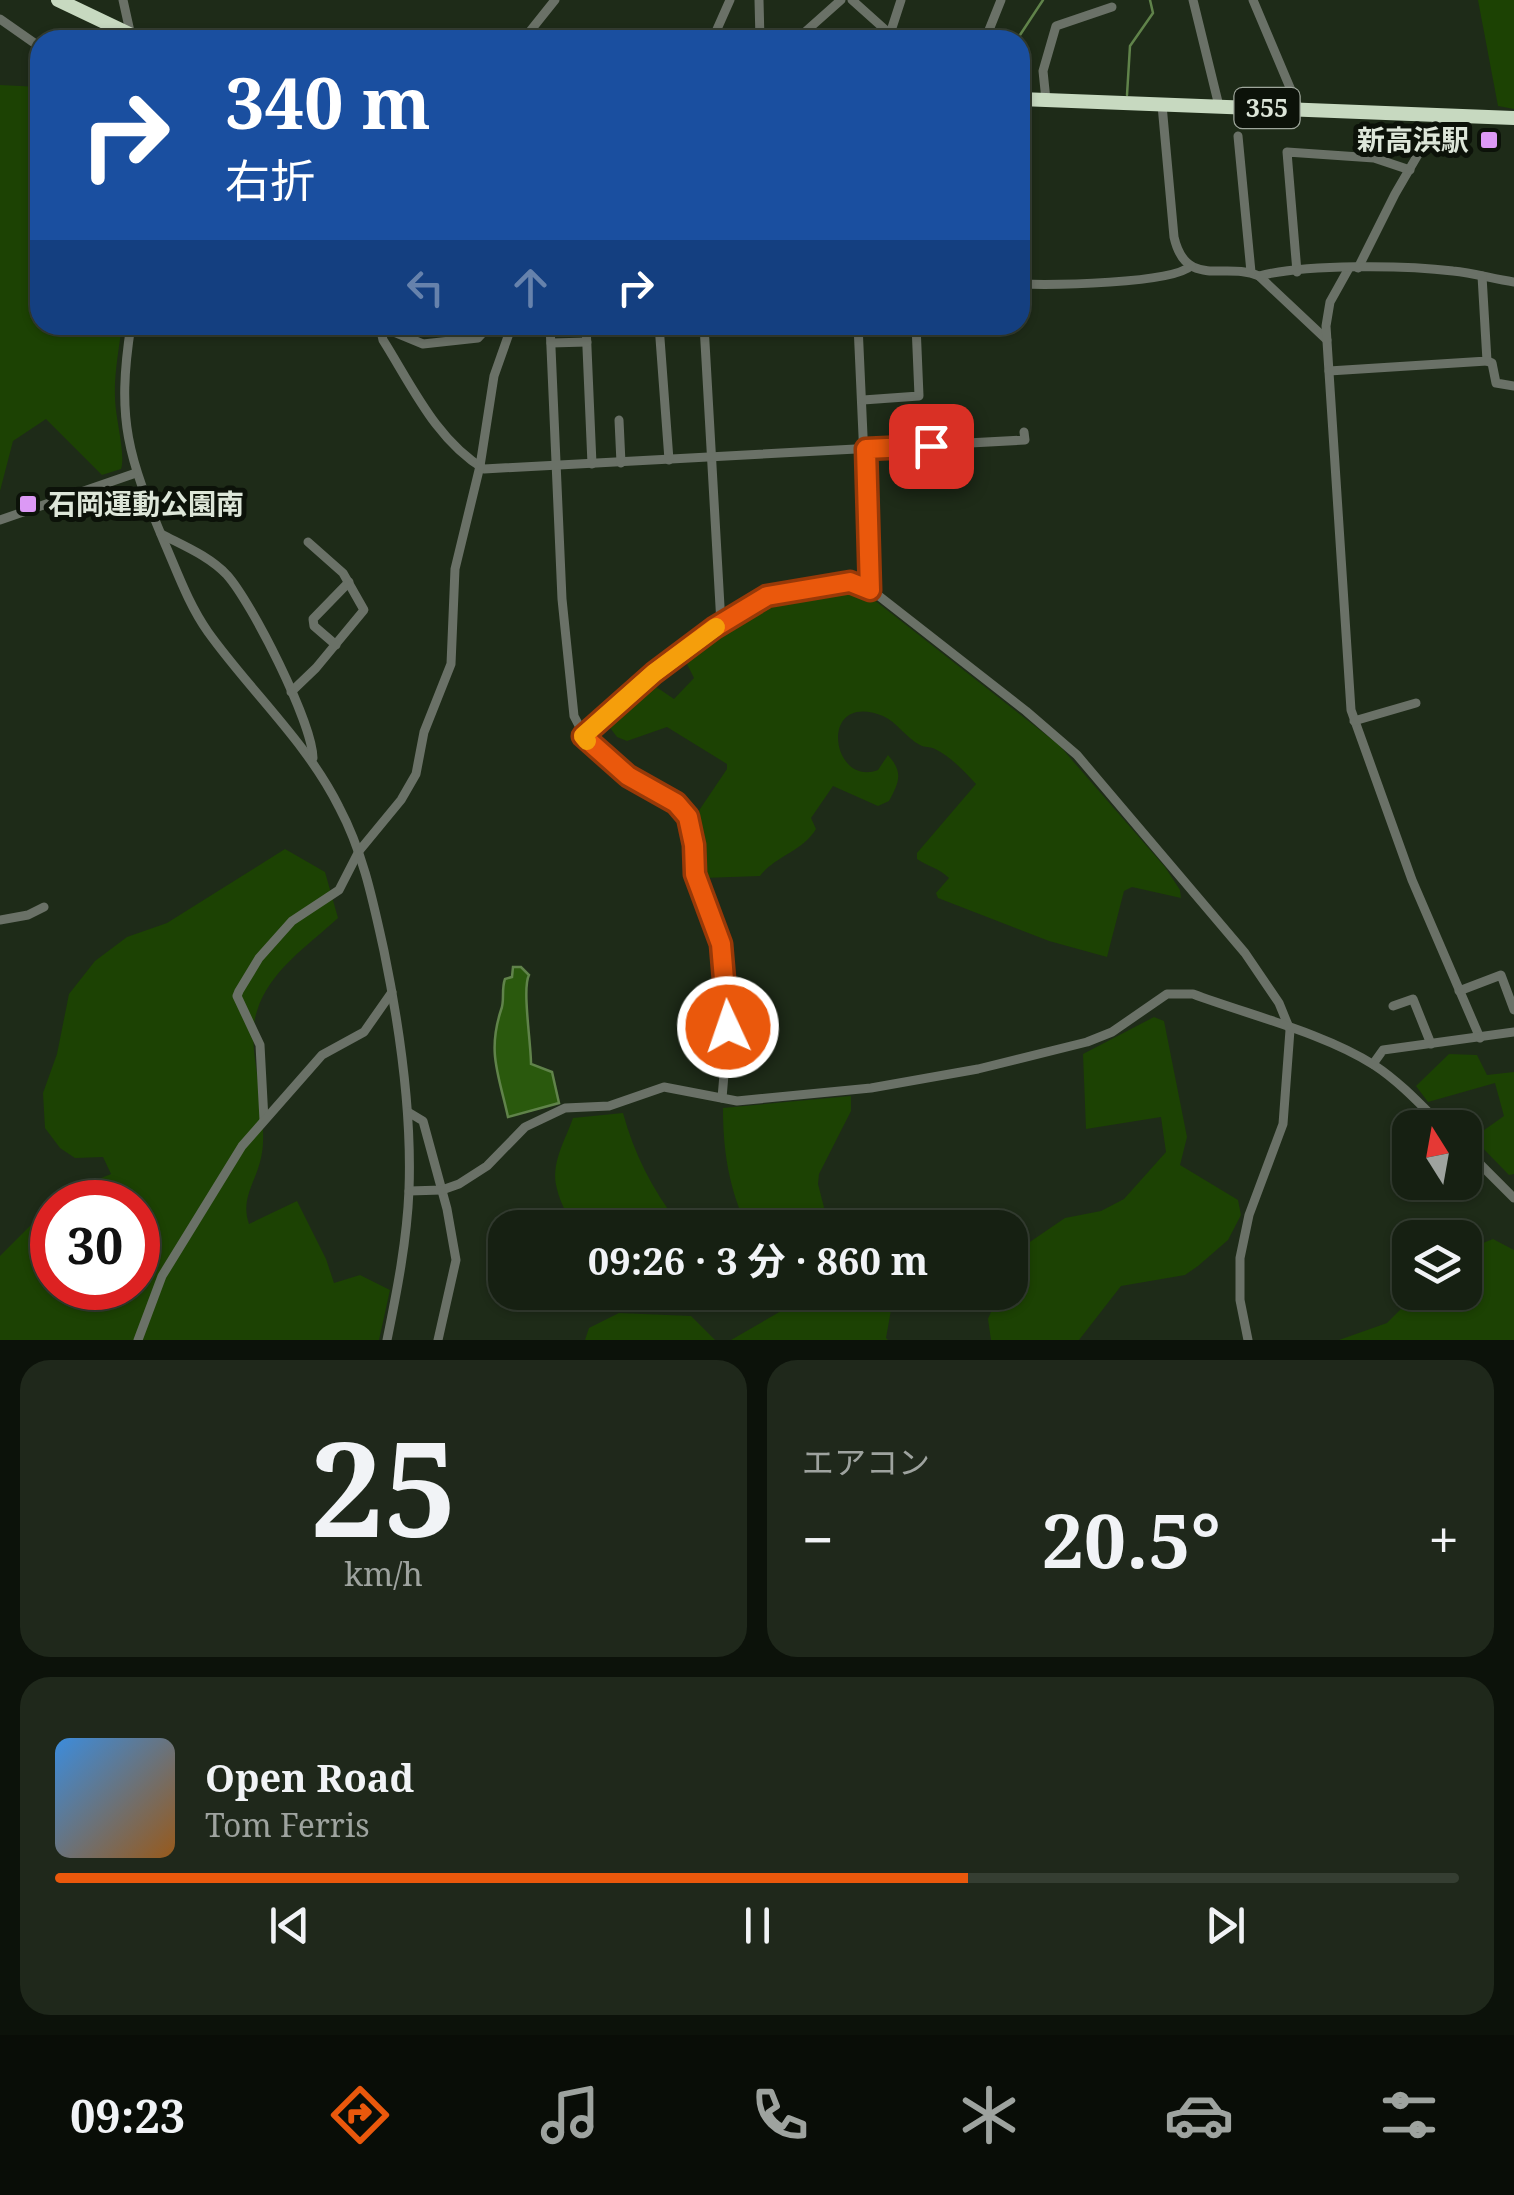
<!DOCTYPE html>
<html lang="ja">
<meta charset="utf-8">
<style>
:root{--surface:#162012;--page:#1f281b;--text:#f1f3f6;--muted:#9ea39f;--line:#353e32;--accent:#ea580c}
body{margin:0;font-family:"Noto Serif","Noto Sans JP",serif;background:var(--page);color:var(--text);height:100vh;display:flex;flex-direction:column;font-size:38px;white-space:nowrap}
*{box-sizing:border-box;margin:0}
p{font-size:32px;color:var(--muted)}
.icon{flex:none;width:55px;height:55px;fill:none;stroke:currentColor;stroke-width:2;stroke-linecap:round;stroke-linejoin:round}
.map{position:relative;height:1340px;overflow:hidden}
.details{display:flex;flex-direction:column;gap:20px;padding:20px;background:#0c120a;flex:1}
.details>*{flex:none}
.banner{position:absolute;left:30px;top:30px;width:1000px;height:305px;border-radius:30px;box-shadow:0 2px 8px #0004,0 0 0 2px var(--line);background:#1a4fa0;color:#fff;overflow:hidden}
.needle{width:65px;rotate:349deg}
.tools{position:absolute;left:1392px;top:1110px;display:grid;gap:20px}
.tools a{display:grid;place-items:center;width:90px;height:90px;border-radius:20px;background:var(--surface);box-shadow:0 2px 8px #0004,0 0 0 2px var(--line);font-size:50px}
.speed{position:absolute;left:30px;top:1180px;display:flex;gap:20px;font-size:50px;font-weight:700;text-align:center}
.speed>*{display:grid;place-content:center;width:130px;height:130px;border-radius:50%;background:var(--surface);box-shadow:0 2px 8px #0004,0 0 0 2px var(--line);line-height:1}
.speed .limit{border:15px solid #d22;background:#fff;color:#111}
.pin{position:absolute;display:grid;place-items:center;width:85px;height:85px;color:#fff;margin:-42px;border-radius:20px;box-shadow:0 5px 15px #0006}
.me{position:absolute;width:110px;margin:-55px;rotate:357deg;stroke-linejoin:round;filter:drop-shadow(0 0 8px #0008)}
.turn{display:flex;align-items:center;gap:35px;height:210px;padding:0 30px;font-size:45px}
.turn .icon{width:130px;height:130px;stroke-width:2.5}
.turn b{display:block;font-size:70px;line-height:85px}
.lanes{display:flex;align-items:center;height:95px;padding:0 30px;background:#0003;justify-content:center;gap:50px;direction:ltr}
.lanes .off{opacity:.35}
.big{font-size:75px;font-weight:700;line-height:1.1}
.details .tile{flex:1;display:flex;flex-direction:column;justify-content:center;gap:15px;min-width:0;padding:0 35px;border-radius:30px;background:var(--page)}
.details .dial{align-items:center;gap:0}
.dial b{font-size:130px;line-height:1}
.song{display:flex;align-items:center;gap:30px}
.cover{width:120px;height:120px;border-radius:15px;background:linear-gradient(135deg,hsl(210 70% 55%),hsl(30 70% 35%))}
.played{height:10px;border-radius:5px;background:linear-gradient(90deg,var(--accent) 65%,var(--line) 65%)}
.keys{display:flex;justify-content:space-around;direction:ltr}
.heat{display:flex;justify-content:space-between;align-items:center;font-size:55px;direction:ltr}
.details .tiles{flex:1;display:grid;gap:20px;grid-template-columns:1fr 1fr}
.tile:last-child{grid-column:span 2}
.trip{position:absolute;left:488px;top:1210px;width:540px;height:100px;border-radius:30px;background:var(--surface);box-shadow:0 2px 8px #0004,0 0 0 2px var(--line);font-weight:700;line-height:100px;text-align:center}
.dock{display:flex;height:160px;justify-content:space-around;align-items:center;background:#090d07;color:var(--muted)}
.dock .icon{width:70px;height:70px}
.dock .active{color:var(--accent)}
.dock b{font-size:45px;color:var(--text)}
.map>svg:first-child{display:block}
</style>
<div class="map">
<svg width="1514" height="1340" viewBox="0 0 1514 1340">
<rect width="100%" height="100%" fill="#1e2b18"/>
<g fill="#1c4203">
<polygon points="1478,0 1514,0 1514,109 1498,106"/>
<path d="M0 85 40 87V325H122C119 349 114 374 115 397 115 417 126 454 121 469L102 475 46 419 13 441 0 491Z"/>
<path d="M859 588 1059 745 1165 867 1180 890 1181 898 1132 887 1124 891 1107 957 1049 941 938 898 936 893 949 878C939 868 929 867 917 859V853L976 784C965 772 950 756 935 749 928 746 926 748 920 745 906 738 897 722 883 716 817 690 831 788 878 770L888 755C903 772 900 781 889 801L878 806 833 786 811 818 816 829C802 852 775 856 760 876L703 878 698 812 727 769V764L667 727 627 741 617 737 608 725V717L649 682 674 699 694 678 683 656 774 599Z"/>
<path d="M285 849 325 872 338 918C309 945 269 971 257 1011 249 1035 256 1063 259 1088 261 1109 266 1137 261 1158 256 1182 240 1198 249 1224L297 1201 326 1259 334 1283 360 1275 390 1290 379 1340H0V1256L52 1204V1288H138V1202H55L64 1193 111 1174 103 1157 75 1158 60 1148 45 1128 43 1093 57 1054 69 994 95 961 127 937 167 923Z"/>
<polygon points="1154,1017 1164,1021 1187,1137 1180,1165 1238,1200 1241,1215 1228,1240 1198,1266 1185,1275 1121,1286 1079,1340 991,1340 988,1319 999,1293 1010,1292 1010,1268 1018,1250 1065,1218 1101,1211 1124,1199 1166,1152 1161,1117 1086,1129 1083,1054"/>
<polygon points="1449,1054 1477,1055 1487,1075 1514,1072 1514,1174 1509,1175 1473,1138 1504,1116 1495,1083 1428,1102 1416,1086"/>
<path d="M851 1096V1111L819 1174 818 1184 829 1227H747C729 1188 723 1152 723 1108Z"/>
<path d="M623 1113C634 1154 652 1188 677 1222L671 1228 572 1227C568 1214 560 1203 557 1189 550 1164 565 1141 573 1118Z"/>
<polygon points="1493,1239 1514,1250 1514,1340 1339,1340 1387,1323 1417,1293 1465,1292 1465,1250"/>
<polygon points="788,1293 855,1293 864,1303 885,1305 891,1310 886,1338 888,1340 731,1340 795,1303"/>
<polygon points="619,1313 691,1316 715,1340 585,1340 589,1328"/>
</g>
<path fill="#2a590d" stroke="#60834a" stroke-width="2.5" d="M513 967H521L529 975C522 988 531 1043 531 1064L552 1072 559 1103 508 1117C499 1075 487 1053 501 1010 505 1000 501 990 505 979L512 977Z"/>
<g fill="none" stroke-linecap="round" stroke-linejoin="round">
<g stroke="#60834a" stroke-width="2.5">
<polyline points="1011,40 1020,35 1043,0"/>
<polyline points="1127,95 1130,46 1153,13 1150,0"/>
</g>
<g stroke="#6a7167" stroke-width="9">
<polyline points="123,0 131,36"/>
<polyline points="759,0 760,40"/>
<polyline points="852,0 890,34"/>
<polyline points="1193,0 1219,106"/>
<polyline points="1253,0 1299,109"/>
<polyline points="0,19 40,47"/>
<polyline points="523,40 555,0"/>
<polyline points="721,40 714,36 730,0"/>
<polyline points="796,40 841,0"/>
<polyline points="888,40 901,0"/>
<polyline points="985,40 1001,0"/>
<polyline points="1046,100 1043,71 1056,26 1112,7"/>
<path d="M1162 105 1174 237C1186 290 1226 261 1259 276L1327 340"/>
<polyline points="1238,136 1251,272"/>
<polyline points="1349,268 1330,302 1326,326 1351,710 1412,880 1480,1038"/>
<polyline points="1358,268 1395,194 1441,115"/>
<polyline points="1297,272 1287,152 1374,158 1410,170"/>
<path d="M1259 276C1305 264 1405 265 1453 271 1474 273 1493 279 1514 282"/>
<path d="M1020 284C1051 285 1171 284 1191 266"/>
<path d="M131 325C116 421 128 456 165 544 178 574 189 605 208 632 251 692 306 741 339 807 363 852 373 901 384 951 400 1029 412 1110 409 1190 407 1240 397 1291 387 1340"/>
<polyline points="377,325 423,344 478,338 490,325"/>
<polyline points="550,325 562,599 574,716 587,741 628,776 675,803 688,817 694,845 695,874 721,944 728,1027 722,1098"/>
<polyline points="586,325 592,464"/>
<polyline points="659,325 669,460"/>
<polyline points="704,325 721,624"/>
<polyline points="858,325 870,590"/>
<path d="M380 326 383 340C412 386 436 440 484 469L1025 440 1024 432"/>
<polyline points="551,343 587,342"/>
<polyline points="1487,361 1492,363 1496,383 1514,386"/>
<polyline points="1329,371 1487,361 1482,276"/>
<polyline points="863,400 919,396 916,325"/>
<polyline points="619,420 621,463"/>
<polyline points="0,520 136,473"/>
<path d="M161 534C184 546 209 556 227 575 252 603 312 722 313 758"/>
<polyline points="336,645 314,626 313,619 349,582"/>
<polyline points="291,692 316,668 364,610 343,573 308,542"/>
<polyline points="1354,721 1416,703"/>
<polyline points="583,735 654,673 714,628 767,596 850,583 858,583 879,596 1026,711 1077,755 1245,953 1279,1003 1290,1030 1283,1124 1249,1215 1240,1258 1240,1300 1248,1340"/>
<polyline points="0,920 28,915 44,907"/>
<polyline points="1459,991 1501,975 1514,1010"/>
<polyline points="1393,1006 1413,999 1431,1044"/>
<polyline points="1373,1064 1383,1050 1514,1032"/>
<polyline points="408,1112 423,1121 447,1209 456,1260 438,1340"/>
<polyline points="264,1120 260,1045 237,996 239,991 259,958 292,921 339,890 359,851 401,800 416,774 424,732 451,664 455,569 480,466 494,376 512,325"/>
<polyline points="1465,1149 1514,1198"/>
<path d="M409 1191 442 1190 459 1184 487 1166 525 1127 565 1108 609 1106 664 1087 737 1101 871 1088 978 1069 1087 1042 1112 1032 1167 994H1193C1249 1015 1324 1033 1374 1065 1400 1082 1422 1106 1444 1128"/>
<polyline points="138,1340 162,1276 242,1146 322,1055 364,1032 392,992"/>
</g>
<g stroke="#c7d9c0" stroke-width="14">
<polyline points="58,0 142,40"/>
<polyline points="1020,99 1514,118"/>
</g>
</g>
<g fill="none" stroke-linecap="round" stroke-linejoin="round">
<g stroke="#983908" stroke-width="25">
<polyline id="route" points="728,1027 721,944 695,874 694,845 688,817 676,803 628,776 583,736 654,673 714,628 767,596 850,582 870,590 866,449 931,446"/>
</g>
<use href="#route" stroke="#ea580c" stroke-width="18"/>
<polyline stroke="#f59e0b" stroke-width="18" points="587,741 583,736 654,673 716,627"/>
</g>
<g fill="#dc99f5" stroke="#0c1209" stroke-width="4">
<rect x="1479" y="130" width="20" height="20" rx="5"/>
<rect x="18" y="494" width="20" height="20" rx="5"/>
</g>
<g text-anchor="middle" stroke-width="10" stroke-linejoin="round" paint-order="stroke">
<rect fill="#0c1209" stroke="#9ea69b" stroke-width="2.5" x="1234.5" y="88" width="65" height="40" rx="8"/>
<g font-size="25" font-weight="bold" fill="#dde6d9">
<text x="1267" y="117">355</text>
</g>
<g font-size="28" font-weight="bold" fill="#dde6d9" stroke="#0c1209" text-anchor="end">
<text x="1469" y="150">新高浜駅</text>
<text x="48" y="514" text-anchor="start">石岡運動公園南</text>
</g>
</g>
</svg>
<div class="tools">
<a><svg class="needle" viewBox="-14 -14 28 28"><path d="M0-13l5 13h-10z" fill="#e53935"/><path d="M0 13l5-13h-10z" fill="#9ea39f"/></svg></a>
<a><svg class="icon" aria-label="layers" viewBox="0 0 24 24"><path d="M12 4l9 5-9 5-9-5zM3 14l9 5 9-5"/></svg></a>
</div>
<div class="speed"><div class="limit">30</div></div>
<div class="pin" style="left:931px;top:446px;background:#d93025"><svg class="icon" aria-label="arrive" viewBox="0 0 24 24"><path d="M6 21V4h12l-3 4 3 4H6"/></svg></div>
<svg class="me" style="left:728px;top:1027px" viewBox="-20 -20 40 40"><circle r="17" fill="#ea580c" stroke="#fff" stroke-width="3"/><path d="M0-11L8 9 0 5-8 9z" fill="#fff"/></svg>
<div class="trip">09:26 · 3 分 · 860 m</div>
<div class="banner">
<div class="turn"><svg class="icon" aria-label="right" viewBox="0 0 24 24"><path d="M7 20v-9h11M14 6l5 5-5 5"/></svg><div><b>340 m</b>右折</div></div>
<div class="lanes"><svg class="icon off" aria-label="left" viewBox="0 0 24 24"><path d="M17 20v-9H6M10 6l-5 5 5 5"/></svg><svg class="icon off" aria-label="ahead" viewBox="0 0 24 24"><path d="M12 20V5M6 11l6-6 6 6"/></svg><svg class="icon" aria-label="right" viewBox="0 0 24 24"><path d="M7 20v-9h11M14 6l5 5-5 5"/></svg></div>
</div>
</div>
<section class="details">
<div class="tiles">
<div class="tile dial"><b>25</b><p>km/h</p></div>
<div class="tile"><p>エアコン</p>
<div class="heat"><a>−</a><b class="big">20.5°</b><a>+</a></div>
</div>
<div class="tile">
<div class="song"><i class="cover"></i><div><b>Open Road</b><p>Tom Ferris</p></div></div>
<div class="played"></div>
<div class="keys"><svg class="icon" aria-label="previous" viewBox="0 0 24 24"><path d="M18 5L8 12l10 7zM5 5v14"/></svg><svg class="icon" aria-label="pause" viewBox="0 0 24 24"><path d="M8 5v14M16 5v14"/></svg><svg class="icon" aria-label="next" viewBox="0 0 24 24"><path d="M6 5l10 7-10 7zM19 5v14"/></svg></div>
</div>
</div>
</section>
<nav class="dock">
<b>09:23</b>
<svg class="icon active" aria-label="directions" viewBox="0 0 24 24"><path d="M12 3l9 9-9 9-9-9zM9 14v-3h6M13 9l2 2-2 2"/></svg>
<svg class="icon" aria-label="music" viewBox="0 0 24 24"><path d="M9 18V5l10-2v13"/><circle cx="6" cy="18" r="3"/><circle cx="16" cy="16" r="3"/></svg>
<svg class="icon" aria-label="phone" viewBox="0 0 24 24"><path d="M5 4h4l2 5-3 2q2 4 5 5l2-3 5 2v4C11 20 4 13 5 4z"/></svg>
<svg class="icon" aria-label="climate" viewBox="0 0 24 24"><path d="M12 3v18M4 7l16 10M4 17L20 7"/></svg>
<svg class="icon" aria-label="car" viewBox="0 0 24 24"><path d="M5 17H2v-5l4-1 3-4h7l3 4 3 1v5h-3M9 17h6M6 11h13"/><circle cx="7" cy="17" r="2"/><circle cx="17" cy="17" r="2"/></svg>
<svg class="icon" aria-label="filters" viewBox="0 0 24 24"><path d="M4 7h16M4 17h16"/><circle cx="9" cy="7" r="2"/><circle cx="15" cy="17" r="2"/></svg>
</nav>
